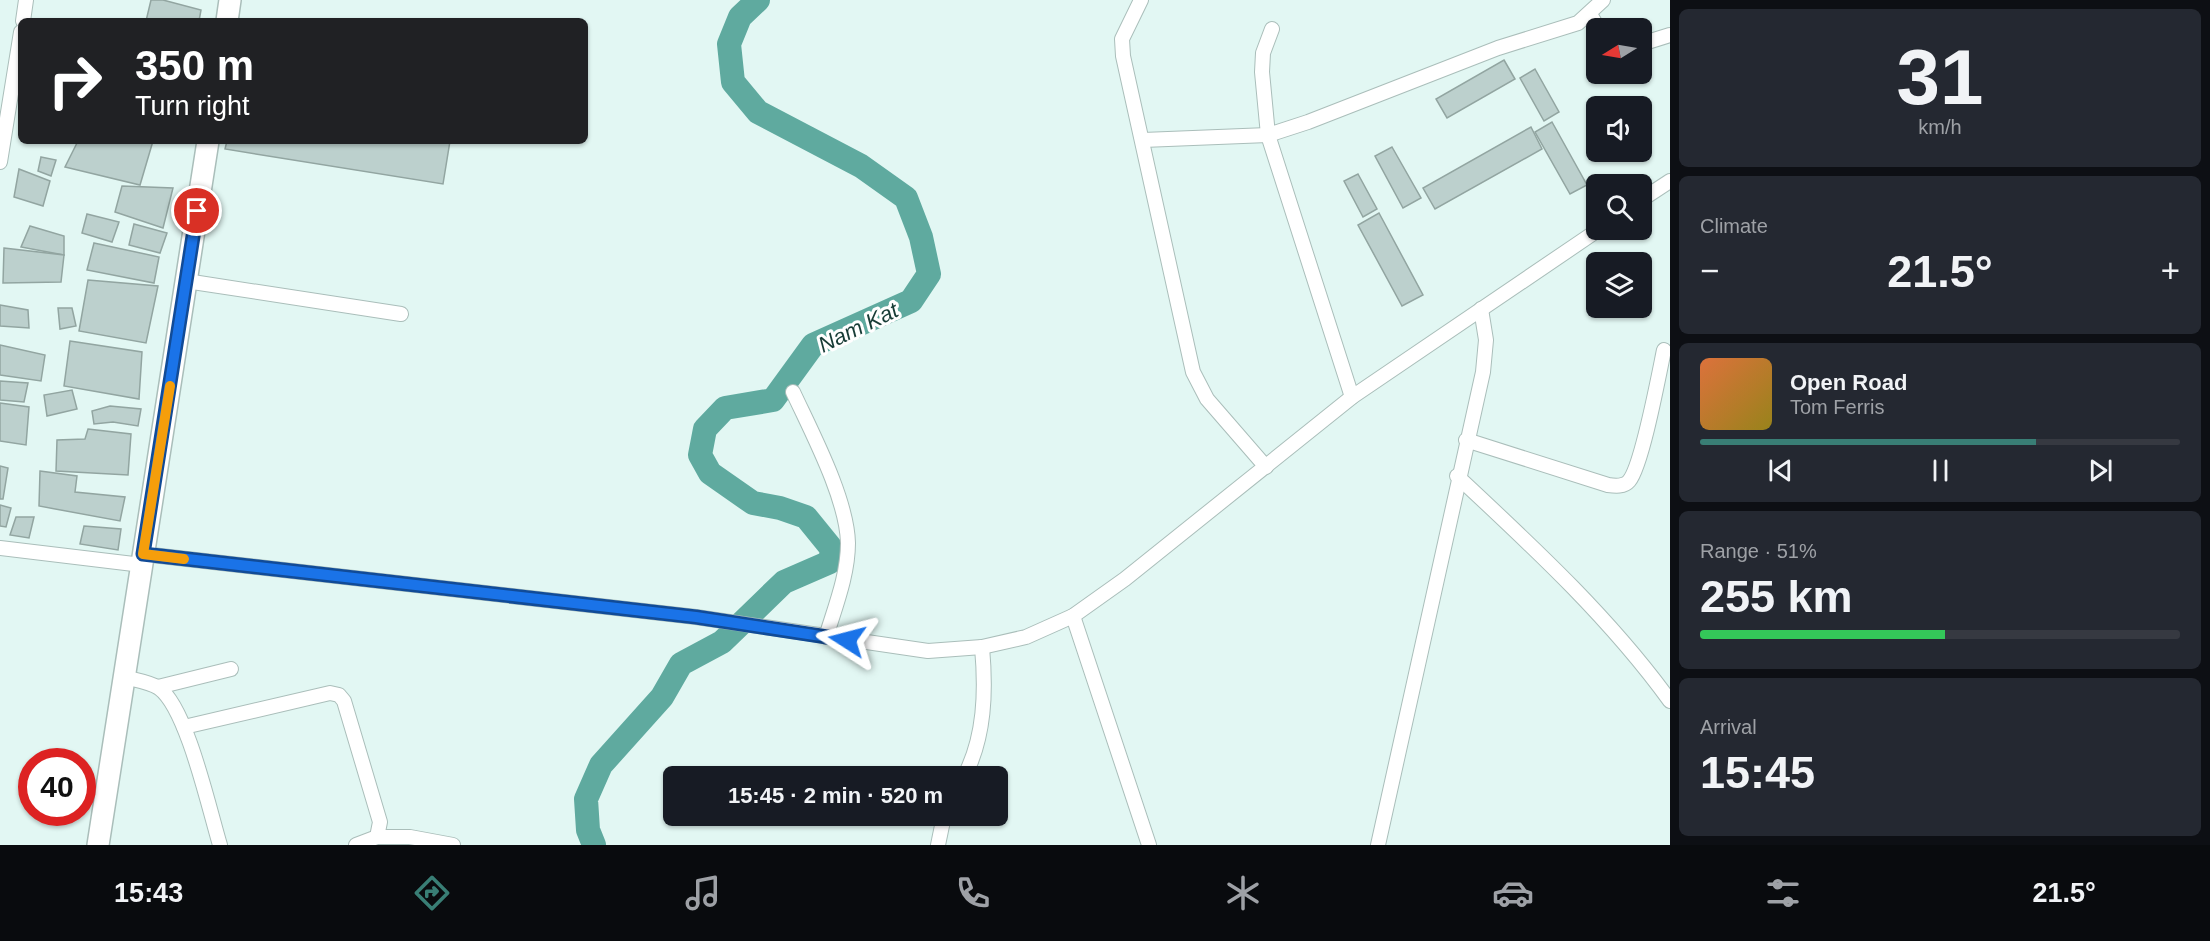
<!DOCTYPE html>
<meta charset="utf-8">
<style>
:root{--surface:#171b24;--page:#242831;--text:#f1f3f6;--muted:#9ea1a6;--line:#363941;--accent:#397e75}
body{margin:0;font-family:Helvetica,sans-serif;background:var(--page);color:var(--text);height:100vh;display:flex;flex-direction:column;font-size:22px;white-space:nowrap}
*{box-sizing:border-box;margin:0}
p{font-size:20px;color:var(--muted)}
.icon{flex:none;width:33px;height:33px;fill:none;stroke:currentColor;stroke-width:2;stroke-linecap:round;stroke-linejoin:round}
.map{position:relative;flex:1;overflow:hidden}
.sheet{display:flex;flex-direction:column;gap:9px;padding:9px;background:#0d0f14;width:540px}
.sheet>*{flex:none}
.guide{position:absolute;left:18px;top:18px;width:570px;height:126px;border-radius:9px;box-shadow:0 2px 4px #0004;background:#202124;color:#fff;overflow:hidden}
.needle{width:39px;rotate:259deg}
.controls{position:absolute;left:1586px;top:18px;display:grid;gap:12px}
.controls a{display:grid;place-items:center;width:66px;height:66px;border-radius:9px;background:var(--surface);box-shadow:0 2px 4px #0004;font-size:30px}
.speed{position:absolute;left:18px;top:748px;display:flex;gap:12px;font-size:30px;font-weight:700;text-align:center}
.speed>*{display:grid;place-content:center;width:78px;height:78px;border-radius:50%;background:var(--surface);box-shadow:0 2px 4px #0004;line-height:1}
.speed .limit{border:9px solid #d22;background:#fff;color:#111}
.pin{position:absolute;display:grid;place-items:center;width:51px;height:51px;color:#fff;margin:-26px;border:3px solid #fff;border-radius:50%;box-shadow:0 2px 6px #0007}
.me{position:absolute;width:66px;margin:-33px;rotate:279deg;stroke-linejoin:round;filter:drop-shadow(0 0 4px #0008)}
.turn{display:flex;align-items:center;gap:21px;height:126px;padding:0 18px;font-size:27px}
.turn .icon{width:78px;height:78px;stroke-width:2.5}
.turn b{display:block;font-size:42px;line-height:51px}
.big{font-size:45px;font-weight:700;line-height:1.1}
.sheet .widget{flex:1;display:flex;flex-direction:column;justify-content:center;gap:9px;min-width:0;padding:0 21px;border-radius:9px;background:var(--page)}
.sheet .dial{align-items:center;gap:0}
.dial b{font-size:78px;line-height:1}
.song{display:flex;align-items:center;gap:18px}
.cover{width:72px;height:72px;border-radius:9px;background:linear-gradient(135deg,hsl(20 70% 55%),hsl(50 70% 35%))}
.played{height:6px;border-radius:3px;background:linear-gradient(90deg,var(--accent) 70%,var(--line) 70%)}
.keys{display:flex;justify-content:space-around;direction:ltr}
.heat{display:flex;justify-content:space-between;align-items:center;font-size:33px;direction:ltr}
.charge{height:9px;border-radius:4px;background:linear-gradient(90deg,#34c759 51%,var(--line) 0)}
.trip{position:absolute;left:663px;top:766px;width:345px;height:60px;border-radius:9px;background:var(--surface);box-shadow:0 2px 4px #0004;font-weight:700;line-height:60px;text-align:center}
.tabs{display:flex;height:96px;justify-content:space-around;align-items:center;background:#090b0e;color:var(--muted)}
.tabs .icon{width:42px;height:42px}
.tabs .on{color:var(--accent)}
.tabs b{font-size:27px;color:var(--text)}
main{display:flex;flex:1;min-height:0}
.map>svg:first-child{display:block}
</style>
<main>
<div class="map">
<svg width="1670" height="845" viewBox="0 0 1670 845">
<rect width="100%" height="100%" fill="#e2f7f3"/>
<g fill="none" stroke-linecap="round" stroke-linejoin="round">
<polyline stroke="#5faa9f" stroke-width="24" points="594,845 588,830 586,799 601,765 662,697 681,664 722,642 784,582 830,562 832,549 806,517 780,508 753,503 710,473 700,455 705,429 725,408 773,400 813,345 911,301 929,274 921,237 906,198 861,166 758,112 733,82 729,44 740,17 758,0"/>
</g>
<g fill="#bcd0cd" stroke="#92a5a1" stroke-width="1.5">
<polygon points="151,0 163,0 201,10 199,21 146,21"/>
<polygon points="1504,60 1515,79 1447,118 1436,99"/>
<polygon points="1535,69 1559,112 1544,121 1520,78"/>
<polygon points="1552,122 1587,185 1570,194 1535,132"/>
<polygon points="1531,127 1542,149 1435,209 1423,188"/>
<polygon points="78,141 153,141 140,185 65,167"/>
<polygon points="227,141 450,141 443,184 225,149"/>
<polygon points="1392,147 1421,198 1403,208 1375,156"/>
<polygon points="41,157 56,160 51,176 38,171"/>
<polygon points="19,169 50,181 43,206 14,197"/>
<polygon points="1358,174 1377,209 1363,217 1344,181"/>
<polygon points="122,186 173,188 163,228 115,212"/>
<polygon points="1379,213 1423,295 1402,306 1358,225"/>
<polygon points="87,214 119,222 112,242 82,233"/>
<polygon points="134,224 167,233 160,253 129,245"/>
<polygon points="30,226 64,236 64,255 21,247"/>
<polygon points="94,243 159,257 154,283 87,270"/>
<polygon points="4,248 64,255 61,282 3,283"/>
<polygon points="88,280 158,286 146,343 79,331"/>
<polygon points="0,305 28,310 29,328 0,326"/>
<polygon points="58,308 72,308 76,326 60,329"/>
<polygon points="70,341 142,352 139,399 64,386"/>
<polygon points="0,345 45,355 41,381 0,375"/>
<polygon points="0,381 28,383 24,402 0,400"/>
<polygon points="72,390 77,409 47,416 44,395"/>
<polygon points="0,403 29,407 26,445 0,441"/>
<polygon points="110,406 141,409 138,426 113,422 94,424 92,411"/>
<polygon points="88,429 131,434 128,475 56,471 57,440 85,439"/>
<polygon points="0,466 8,468 3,499 0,499"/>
<polygon points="40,471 77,476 75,492 125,497 120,521 39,506"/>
<polygon points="0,505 11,508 6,527 0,526"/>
<polygon points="16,517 34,517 29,538 10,535"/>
<polygon points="84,526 121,529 118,550 80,544"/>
</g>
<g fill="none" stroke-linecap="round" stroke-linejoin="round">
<g stroke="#aabeba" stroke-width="16">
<g id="minor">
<polyline points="1141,0 1122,39 1123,56 1193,372 1207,399 1266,467"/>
<polyline points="1590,14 1598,28"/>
<polyline points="23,21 26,0"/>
<polyline points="1272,29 1263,53 1262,72 1268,135 1352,397"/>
<polyline points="1641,44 1670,35"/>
<polyline points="1143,140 1268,135 1308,122 1498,48 1578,23 1603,0"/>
<polyline points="0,162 21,32"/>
<polyline points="1641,200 1670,181"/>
<polyline points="186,281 401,314"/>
<path d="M793 392C812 433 847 499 848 543 848 575 835 607 826 637"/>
<path d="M1466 440 1608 485C1615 486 1624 487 1629 481 1642 466 1659 374 1664 350"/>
<path d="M1457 476C1533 547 1609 617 1670 701"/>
<polyline points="0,548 142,565"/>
<polyline points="143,554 696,617 928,651 982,647 1026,637 1073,616 1125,579 1352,397 1598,230"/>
<polyline points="1073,616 1149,845"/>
<path d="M124 677C135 680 150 682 159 688 187 708 209 809 220 845"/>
<polyline points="158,687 231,669"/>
<polyline points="184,727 330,693 339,695 344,701 380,822 377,837 356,845"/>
<path d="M964 777C985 737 986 691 982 647"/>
<polyline points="377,837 410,837 453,845"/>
<polyline points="938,845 944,816"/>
<polyline points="1378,845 1483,372 1486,340 1481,309"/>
</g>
</g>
<g stroke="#aabeba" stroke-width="24">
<g id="highway">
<polyline points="227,21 230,0"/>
<polyline points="98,845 208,141"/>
</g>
</g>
<use href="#minor" stroke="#fff" stroke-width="14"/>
<use href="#highway" stroke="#fff" stroke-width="21"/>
</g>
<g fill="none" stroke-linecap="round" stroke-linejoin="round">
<g stroke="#114b97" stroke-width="15">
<polyline id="route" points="197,211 143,554 696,617 847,640"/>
</g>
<use href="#route" stroke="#1a73e8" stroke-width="10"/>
<polyline stroke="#f59e0b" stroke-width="10" points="170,386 143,554 184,559"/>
</g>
<g text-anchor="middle" stroke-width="6" stroke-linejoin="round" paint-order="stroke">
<g font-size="22" font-style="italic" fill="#173c36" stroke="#fff">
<text transform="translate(858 327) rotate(-26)" y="8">Nam Kat</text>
</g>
</g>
</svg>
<div class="controls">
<a><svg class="needle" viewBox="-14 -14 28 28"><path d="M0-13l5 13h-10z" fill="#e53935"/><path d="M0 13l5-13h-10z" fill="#9ea1a6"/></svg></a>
<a><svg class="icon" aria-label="sound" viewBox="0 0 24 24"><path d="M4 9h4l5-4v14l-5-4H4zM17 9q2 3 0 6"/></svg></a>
<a><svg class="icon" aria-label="search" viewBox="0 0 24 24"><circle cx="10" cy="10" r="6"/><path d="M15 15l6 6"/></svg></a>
<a><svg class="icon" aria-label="layers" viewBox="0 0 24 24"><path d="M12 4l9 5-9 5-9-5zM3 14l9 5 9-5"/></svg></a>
</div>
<div class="speed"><div class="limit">40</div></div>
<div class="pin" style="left:197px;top:211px;background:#d93025"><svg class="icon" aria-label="arrive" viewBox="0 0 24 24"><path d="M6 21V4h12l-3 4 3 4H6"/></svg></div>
<svg class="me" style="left:847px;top:640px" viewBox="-20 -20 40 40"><path d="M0-17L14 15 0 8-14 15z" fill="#1a73e8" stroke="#fff" stroke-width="4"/></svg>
<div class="trip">15:45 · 2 min · 520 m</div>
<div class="guide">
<div class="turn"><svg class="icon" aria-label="right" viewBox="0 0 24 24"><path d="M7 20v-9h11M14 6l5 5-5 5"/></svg><div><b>350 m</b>Turn right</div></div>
</div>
</div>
<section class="sheet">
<div class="widget dial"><b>31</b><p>km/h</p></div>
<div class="widget"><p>Climate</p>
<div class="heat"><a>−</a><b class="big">21.5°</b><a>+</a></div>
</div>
<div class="widget">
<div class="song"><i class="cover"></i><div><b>Open Road</b><p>Tom Ferris</p></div></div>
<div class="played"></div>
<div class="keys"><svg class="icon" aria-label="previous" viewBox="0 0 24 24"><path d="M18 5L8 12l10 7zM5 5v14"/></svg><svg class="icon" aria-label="pause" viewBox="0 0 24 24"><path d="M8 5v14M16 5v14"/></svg><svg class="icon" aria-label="next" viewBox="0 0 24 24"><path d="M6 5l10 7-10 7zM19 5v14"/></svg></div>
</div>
<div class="widget"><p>Range · 51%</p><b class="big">255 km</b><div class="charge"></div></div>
<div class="widget"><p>Arrival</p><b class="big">15:45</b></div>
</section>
</main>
<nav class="tabs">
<b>15:43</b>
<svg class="icon on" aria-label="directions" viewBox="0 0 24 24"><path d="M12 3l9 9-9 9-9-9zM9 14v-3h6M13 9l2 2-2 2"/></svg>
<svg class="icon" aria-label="music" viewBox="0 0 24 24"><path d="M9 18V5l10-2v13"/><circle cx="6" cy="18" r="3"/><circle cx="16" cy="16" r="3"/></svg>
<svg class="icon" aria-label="phone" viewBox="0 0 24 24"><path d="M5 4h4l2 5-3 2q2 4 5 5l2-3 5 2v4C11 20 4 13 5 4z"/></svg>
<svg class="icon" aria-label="climate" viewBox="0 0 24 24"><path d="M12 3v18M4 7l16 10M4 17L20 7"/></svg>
<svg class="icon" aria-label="car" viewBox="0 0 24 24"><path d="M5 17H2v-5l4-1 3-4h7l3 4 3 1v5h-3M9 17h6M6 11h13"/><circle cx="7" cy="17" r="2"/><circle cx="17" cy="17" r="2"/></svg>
<svg class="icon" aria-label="filters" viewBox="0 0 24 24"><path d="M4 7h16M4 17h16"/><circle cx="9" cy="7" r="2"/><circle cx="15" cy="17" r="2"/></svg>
<b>21.5°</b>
</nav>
